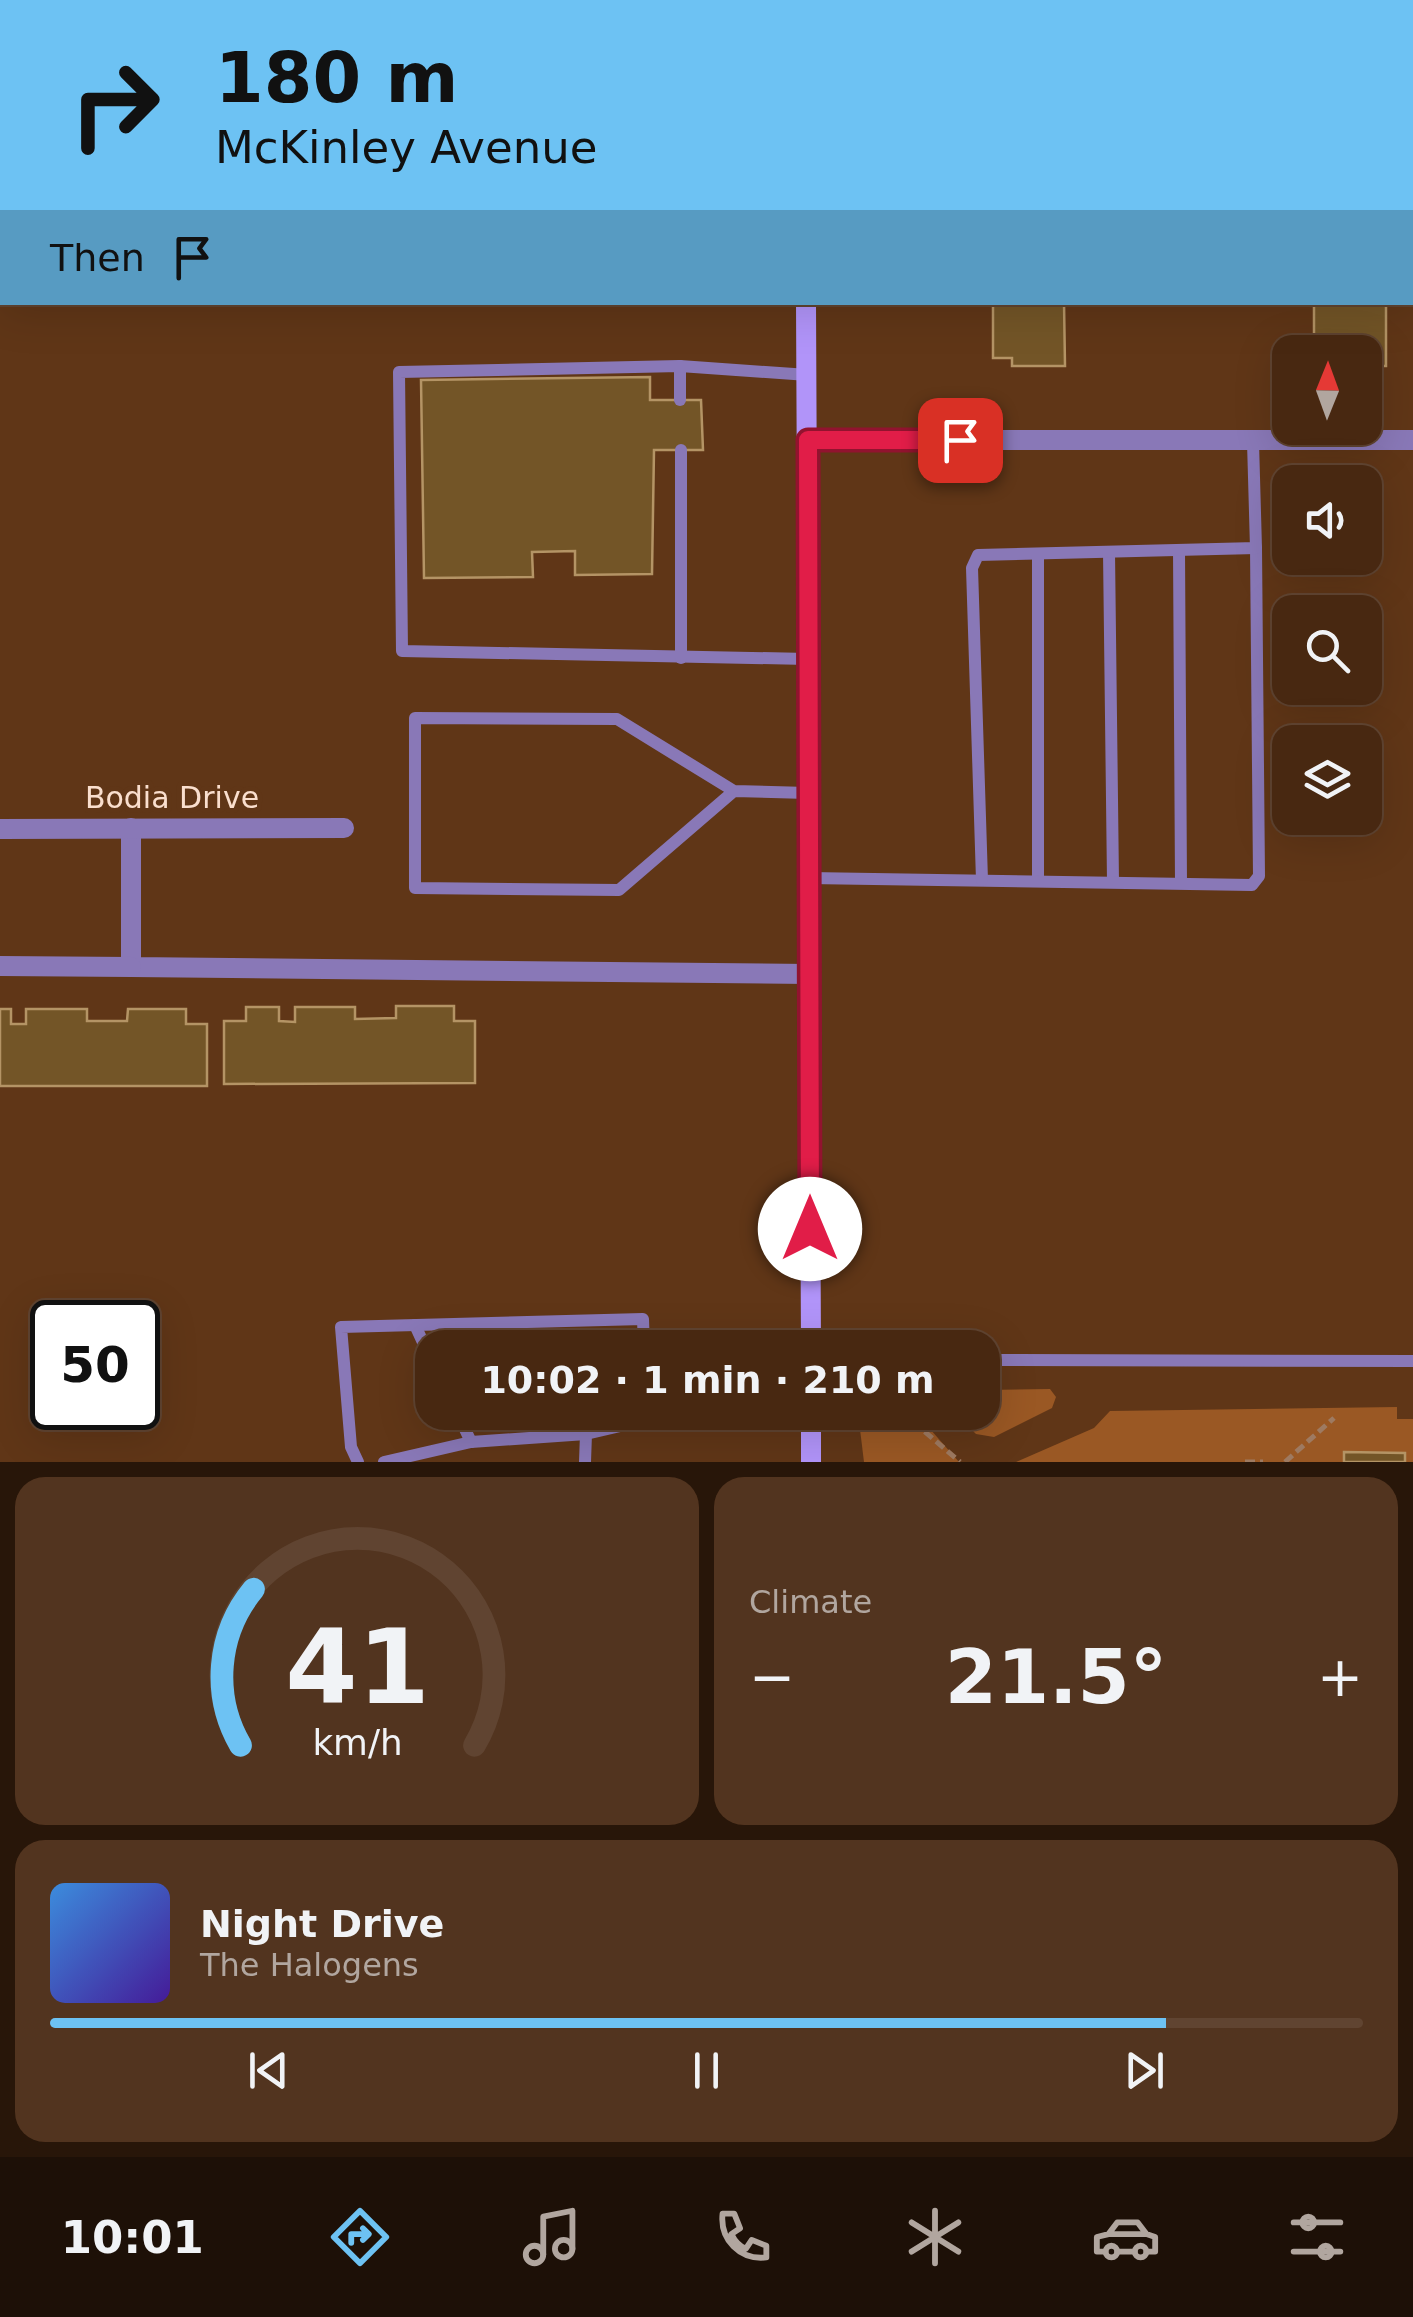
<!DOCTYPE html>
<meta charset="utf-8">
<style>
:root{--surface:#482811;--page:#52341f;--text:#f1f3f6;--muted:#b1a69f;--line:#604431;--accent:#6dc2f3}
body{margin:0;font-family:"DejaVu Sans",sans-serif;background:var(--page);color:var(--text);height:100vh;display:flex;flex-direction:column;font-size:38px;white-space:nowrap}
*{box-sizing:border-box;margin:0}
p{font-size:32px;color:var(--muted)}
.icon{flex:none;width:55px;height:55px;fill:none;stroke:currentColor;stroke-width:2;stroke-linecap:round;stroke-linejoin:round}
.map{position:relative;height:1462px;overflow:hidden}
.details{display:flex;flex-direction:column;gap:15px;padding:15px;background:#281609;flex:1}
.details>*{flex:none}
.banner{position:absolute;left:0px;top:0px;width:1415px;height:305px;box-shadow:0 10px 40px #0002,0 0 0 2px var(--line);background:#6dc2f3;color:#111;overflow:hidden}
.needle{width:65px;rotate:1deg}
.buttons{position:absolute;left:1272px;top:335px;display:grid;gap:20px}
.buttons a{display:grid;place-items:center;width:110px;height:110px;border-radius:20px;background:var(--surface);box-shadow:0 10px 40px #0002,0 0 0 2px var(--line);font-size:50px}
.speed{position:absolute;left:30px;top:1300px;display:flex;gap:20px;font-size:50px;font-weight:700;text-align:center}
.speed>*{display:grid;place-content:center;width:130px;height:130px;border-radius:50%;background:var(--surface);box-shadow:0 10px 40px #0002,0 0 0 2px var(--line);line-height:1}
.speed .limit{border:5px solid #111;border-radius:15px;background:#fff;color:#111}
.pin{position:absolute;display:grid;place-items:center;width:85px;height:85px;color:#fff;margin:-42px;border-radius:20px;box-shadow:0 5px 15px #0006}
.me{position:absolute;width:110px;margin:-55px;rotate:0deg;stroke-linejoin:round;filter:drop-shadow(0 0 8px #0008)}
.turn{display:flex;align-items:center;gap:35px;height:210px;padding:0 50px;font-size:45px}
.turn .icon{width:130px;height:130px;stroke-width:2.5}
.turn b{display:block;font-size:70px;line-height:85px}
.then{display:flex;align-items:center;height:95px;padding:0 50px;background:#0003;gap:20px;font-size:38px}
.big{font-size:75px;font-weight:800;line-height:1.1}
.details .card{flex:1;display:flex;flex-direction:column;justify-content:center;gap:15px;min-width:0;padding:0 35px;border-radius:30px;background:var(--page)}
.details .dial{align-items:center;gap:0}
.dial svg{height:260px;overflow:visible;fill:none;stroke:var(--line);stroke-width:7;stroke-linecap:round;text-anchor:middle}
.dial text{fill:var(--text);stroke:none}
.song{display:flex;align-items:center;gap:30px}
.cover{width:120px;height:120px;border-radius:15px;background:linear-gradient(135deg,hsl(210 70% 55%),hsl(260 70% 35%))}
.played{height:10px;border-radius:5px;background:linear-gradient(90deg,var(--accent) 85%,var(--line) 85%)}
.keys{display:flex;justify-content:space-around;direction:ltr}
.heat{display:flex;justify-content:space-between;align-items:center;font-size:55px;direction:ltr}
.details .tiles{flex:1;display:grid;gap:15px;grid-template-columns:1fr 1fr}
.card:last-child{grid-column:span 2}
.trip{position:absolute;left:415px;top:1330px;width:585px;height:100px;border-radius:30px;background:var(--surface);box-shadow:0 10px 40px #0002,0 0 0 2px var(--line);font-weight:800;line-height:100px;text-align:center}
.menu{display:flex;height:160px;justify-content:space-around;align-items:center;background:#1d1007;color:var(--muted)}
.menu .icon{width:70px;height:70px}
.menu .selected{color:var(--accent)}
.menu b{font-size:45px;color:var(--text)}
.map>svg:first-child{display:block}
</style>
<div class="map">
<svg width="1413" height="1462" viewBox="0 0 1413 1462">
<rect width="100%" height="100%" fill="#603617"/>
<g fill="#9a5824">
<polygon points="1050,1389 1056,1397 1052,1408 994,1437 976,1434 955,1413 982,1412 983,1390"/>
<polygon points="1397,1407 1397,1419 1413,1419 1413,1462 1016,1462 1094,1428 1110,1411"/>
<polygon points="858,1413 916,1413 959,1462 864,1462"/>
</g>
<g fill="#735527" stroke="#b49465" stroke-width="2.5">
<polygon points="993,302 1064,302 1065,366 1012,366 1012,358 993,358"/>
<polygon points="1386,302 1386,366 1365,366 1365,352 1314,352 1314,304"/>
<polygon points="650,377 650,400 701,400 703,450 654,450 652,574 575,575 575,551 532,552 533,577 424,578 421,380"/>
<polygon points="396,1006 454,1006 454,1021 475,1021 475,1083 224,1084 224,1021 246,1021 246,1007 279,1007 279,1021 295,1022 295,1007 355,1007 355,1019 396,1018"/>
<polygon points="0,1009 11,1009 11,1024 26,1024 26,1009 87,1009 87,1021 127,1021 128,1009 186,1009 186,1024 207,1024 207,1086 0,1086"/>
<polygon points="1344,1452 1405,1453 1405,1462 1344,1462"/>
</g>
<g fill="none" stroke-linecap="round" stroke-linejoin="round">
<g stroke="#9e7a61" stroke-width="5" stroke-dasharray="10 5" stroke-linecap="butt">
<polyline points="902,1412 960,1462"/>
<polyline points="1245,1462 1263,1462"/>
<polyline points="1285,1462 1334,1418"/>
</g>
<g stroke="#8978b7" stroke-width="12">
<polyline points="579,0 579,2"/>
<polyline points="1360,0 1360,2"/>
<polyline points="676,2 676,0"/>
<polyline points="680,366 680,400"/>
<polyline points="808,375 680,366 399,372 402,651 808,659"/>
<polyline points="681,450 681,658"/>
<polyline points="1179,550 1181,883"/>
<polyline points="1109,552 1113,882"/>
<polyline points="1038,554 1038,881"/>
<polyline points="734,791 619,890 415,888 415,718 617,719 734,791 808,793"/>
<polyline points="809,878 1252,885 1259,876 1256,548"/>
<polyline points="982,880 972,568 978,555 1256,548 1253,442"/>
<polyline points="415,1325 432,1362"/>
<polyline points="982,1360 1413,1361"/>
<polyline points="457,1412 471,1442"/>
<polyline points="358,1462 351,1447 341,1327 643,1319 644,1348"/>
<polyline points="384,1462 471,1442 586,1434"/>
<polyline points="585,1462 586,1434 646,1420 811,1415"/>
</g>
<g stroke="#8978b7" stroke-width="20">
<polyline points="79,2 79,0"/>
<polyline points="808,440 1413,440"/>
<polyline points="131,828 131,967 809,974"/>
<polyline points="0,829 344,828"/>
<polyline points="0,966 131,967"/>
</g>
<g stroke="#b194f9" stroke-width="20">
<polyline points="806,0 806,2"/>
<polyline points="806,302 811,1348"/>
<polyline points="811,1412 811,1462"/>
</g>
</g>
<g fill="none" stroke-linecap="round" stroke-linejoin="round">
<g stroke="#92132f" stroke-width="25">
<polyline id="route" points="810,1229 808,440 960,440"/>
</g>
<use href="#route" stroke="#e11d48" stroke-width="18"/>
</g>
<g text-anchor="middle" stroke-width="10" stroke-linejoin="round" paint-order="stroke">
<g font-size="30" fill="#fadfce" stroke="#603617">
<text x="172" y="808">Bodia Drive</text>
</g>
</g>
</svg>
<div class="buttons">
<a><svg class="needle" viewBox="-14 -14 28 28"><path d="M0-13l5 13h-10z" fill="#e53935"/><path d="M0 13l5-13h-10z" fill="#b1a69f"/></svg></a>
<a><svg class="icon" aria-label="sound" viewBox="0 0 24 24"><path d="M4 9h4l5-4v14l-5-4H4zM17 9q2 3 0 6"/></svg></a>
<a><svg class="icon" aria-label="search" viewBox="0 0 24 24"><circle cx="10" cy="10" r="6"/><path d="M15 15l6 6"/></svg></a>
<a><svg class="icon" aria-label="layers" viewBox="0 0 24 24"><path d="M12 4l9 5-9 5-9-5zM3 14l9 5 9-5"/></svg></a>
</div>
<div class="speed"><div class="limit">50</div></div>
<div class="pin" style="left:960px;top:440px;background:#d93025"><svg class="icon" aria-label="arrive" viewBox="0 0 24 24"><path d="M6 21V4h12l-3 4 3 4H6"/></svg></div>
<svg class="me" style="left:810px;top:1229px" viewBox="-20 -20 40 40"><circle r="19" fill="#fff"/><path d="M0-13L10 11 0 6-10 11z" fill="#e11d48"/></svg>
<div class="trip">10:02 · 1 min · 210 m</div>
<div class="banner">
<div class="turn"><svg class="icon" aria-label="right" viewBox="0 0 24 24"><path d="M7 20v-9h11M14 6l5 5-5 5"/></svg><div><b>180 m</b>McKinley Avenue</div></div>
<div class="then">Then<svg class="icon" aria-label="arrive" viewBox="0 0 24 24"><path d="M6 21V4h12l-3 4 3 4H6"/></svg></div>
</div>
</div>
<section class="details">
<div class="tiles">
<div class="card dial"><svg viewBox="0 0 100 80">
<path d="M14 69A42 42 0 1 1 86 69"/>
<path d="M14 69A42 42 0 0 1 18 21" stroke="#6dc2f3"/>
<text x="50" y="56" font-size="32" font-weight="700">41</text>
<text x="50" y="72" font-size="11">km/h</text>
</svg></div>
<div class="card"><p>Climate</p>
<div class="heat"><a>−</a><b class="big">21.5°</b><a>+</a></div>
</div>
<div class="card">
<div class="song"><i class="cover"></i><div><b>Night Drive</b><p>The Halogens</p></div></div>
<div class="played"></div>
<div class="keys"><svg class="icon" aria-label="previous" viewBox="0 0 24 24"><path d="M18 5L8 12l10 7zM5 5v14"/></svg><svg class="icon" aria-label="pause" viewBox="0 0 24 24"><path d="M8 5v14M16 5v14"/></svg><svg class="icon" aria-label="next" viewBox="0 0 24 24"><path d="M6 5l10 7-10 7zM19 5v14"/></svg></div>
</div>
</div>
</section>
<nav class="menu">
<b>10:01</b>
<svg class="icon selected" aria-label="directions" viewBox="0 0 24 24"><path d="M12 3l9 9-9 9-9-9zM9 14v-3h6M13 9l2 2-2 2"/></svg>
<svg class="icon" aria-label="music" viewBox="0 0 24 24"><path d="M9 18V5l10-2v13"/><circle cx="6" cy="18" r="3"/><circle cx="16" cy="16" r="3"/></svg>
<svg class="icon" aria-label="phone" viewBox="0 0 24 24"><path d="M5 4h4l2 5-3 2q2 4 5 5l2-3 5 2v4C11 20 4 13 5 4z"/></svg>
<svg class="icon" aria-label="climate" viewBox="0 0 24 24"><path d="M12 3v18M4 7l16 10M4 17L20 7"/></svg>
<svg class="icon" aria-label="car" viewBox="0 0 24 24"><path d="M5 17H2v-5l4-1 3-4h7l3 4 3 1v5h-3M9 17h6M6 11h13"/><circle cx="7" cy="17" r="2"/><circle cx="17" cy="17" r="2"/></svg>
<svg class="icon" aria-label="filters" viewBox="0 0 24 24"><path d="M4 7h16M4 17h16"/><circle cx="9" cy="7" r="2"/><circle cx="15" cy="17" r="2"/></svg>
</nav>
